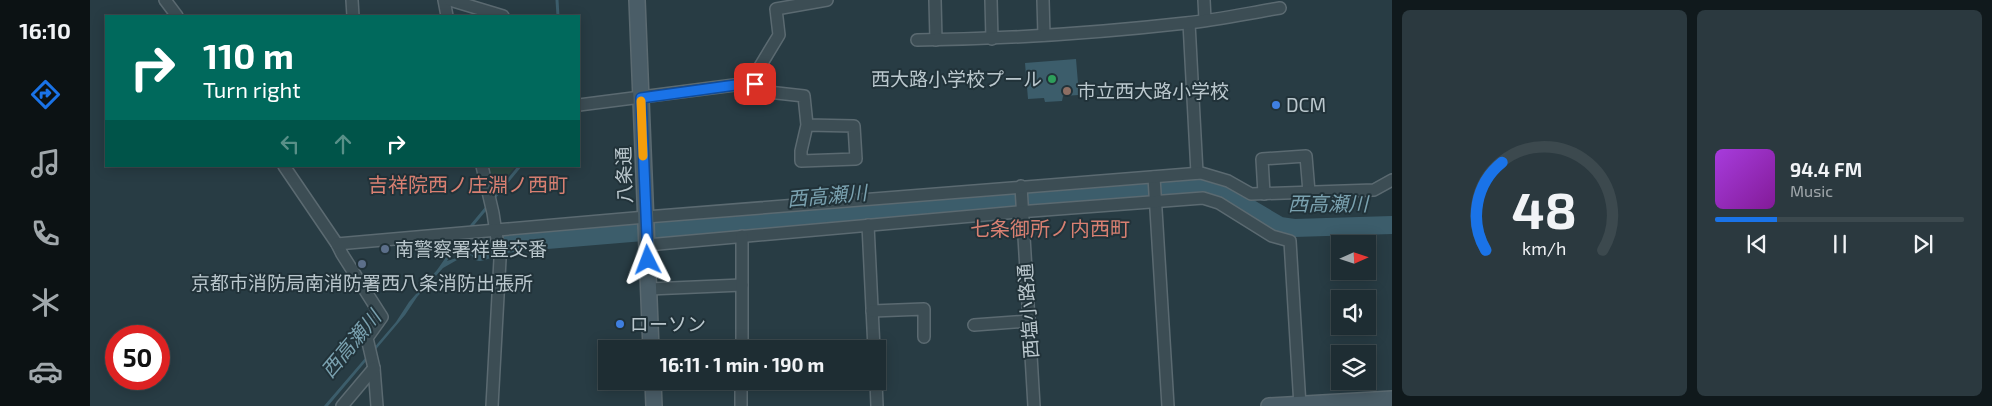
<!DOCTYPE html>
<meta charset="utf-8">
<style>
:root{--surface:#1e2d33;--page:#2b393f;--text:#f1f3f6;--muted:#a1a8ac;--line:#3c494e;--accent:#1a73e8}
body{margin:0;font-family:"Exo 2","Noto Sans JP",sans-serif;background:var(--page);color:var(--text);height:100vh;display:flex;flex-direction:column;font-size:19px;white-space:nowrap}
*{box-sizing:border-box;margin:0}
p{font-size:16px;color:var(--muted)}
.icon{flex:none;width:28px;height:28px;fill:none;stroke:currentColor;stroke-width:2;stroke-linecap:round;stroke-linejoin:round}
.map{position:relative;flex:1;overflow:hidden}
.details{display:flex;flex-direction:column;gap:10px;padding:10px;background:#10191c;width:600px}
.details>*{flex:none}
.banner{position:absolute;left:15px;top:15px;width:475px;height:152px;border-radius:0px;box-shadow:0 2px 12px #0003,0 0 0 1px var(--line);background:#00695c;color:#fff;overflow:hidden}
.needle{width:32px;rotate:87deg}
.fabs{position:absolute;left:1241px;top:235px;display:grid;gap:10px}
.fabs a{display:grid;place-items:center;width:45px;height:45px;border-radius:0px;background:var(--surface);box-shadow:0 2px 12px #0003,0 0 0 1px var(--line);font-size:25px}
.speed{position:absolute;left:15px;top:325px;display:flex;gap:10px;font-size:25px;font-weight:700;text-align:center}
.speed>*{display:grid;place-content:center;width:65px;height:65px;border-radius:50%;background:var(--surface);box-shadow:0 2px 12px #0003,0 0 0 1px var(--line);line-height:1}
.speed .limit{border:8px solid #d22;background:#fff;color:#111}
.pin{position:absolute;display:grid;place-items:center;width:42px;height:42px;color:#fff;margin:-21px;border-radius:10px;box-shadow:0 2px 8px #0006}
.me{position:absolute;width:55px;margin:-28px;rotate:357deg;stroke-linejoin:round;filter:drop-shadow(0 0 4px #0008)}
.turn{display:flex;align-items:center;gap:18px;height:105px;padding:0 15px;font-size:22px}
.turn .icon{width:65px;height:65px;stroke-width:2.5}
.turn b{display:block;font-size:35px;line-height:42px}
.lanes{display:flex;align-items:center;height:48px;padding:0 15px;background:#0003;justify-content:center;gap:25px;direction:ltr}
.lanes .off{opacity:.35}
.details .card{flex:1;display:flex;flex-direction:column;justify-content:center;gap:8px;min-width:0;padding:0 18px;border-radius:8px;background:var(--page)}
.details .dial{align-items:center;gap:0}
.dial svg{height:130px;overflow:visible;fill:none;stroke:var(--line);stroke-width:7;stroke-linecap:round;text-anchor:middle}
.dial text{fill:var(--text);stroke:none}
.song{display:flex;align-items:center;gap:15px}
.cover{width:60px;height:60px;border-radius:8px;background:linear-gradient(135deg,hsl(280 70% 55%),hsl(290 70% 35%))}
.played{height:5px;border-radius:2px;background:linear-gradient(90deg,var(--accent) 25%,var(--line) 25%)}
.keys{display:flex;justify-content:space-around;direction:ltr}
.details .tiles{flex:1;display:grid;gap:10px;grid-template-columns:repeat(2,1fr)}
.trip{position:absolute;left:508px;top:340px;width:288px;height:50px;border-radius:0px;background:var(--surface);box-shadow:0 2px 12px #0003,0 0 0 1px var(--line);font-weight:700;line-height:50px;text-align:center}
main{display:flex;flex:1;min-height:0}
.dock{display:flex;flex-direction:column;width:90px;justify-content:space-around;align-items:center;background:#0c1214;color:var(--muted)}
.dock .icon{width:35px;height:35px}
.dock .selected{color:var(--accent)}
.dock b{font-size:22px;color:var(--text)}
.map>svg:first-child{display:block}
</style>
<main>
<nav class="dock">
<b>16:10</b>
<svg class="icon selected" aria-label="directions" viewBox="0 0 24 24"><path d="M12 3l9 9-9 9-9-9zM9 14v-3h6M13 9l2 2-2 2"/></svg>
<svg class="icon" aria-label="music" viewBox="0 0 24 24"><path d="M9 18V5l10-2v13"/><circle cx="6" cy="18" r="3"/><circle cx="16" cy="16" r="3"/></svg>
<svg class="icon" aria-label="phone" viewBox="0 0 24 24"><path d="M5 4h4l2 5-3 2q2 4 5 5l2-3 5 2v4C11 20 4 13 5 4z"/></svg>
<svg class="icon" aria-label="climate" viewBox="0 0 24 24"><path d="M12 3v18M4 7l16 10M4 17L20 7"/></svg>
<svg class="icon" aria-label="car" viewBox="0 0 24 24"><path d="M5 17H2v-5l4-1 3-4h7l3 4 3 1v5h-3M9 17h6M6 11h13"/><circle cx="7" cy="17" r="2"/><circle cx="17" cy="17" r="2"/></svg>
</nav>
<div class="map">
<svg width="1302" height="406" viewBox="0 0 1302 406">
<rect width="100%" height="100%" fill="#283c44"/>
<polygon fill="#2b4741" points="397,166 426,166 403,193"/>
<g fill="#3c5d6b">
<polygon points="986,59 989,95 973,96 972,101 955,102 954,98 938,99 935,63"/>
<polygon points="368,240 370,240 357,261 404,246 404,248 367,260 353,268 327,297 315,315 238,406 234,406 306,322 319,302 347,270"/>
</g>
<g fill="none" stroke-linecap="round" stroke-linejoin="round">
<g stroke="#3c5d6b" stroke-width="3">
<polyline points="467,0 468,16"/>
<polyline points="403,199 430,166"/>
<polyline points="378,230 398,206"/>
</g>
<polyline stroke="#3c5d6b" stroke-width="18" points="390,252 416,244 433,242 951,199 1119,188 1146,200 1190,226 1204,228 1302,225"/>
<g stroke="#5b6a71" stroke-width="14">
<g id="street">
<polyline points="75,0 87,16"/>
<polyline points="262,0 263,16"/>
<polyline points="354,0 357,16"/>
<polyline points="360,0 413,16"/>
<polyline points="845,0 846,40"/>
<polyline points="901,0 902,39"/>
<polyline points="953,0 954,35"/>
<polyline points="1114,0 1115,20"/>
<polyline points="1099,23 1107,173"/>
<path d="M827 40C917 39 1007 33 1096 23 1128 20 1159 13 1190 8"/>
<polyline points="660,83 678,92 714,96 717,125 711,151 711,161 766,159 764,126 717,125"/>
<polyline points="489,105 660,83 689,35 686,9 737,0"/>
<polyline points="194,166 247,244 252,254 292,317 277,338 284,368 287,406"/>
<polyline points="392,166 403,213 410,259 402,406"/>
<polyline points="1064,177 1078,406"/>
<polyline points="931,186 944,406"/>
<polyline points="1174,194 1172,159 1216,156 1219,192"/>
<polyline points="778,225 784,349"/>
<polyline points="247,244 556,217 1111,173 1138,181 1161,194 1284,190 1302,180"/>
<polyline points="557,245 928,212 1113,198 1129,203 1182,236 1200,241 1210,406"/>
<polyline points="559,289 652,285"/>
<polyline points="782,311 834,309 834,337"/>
<polyline points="884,325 939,321"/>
<polyline points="652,349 652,236"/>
<polyline points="786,381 787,406"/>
<polyline points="252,406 284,368"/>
<polyline points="651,406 651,381"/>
</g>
</g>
<g stroke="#5b6a71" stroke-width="18">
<g id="secondary">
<polyline points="547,0 561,349"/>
<polyline points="563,381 564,406"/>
<polyline points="1179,406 1302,399"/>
</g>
</g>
<use href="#street" stroke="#3c4d54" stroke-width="11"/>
<use href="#secondary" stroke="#4a5d67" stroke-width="15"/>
</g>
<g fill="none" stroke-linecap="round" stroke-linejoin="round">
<g stroke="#114b97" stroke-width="12">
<polyline id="route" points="558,260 551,98 660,83 665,84"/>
</g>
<use href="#route" stroke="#1a73e8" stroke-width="9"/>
<polyline stroke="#f59e0b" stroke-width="9" points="551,101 553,156"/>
</g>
<circle fill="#2e9e5b" stroke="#213239" stroke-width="2" cx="962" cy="79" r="5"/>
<circle fill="#8d6e63" stroke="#213239" stroke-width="2" cx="977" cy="91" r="5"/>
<g fill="#3f7fe0" stroke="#213239" stroke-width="2">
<circle cx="1186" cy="105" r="5"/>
<circle cx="530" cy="324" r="5"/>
</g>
<g fill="#5c6f8a" stroke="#213239" stroke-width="2">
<circle cx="295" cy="249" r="5"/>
<circle cx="272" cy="264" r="5"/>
</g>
<g text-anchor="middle" stroke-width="4" stroke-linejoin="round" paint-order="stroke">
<g font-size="19" fill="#bac7cd" stroke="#213239" text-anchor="start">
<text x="952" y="86" text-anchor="end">西大路小学校プール</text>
<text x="987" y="98">市立西大路小学校</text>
<text x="1196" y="112">DCM</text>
<text x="305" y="256">南警察署祥豊交番</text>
<text x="272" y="290" text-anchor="middle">京都市消防局南消防署西八条消防出張所</text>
<text x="540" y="331">ローソン</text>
</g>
<g font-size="19" fill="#bac7cd" stroke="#213239">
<text transform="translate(534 175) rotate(-92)" y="7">八条通</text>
<text transform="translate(938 311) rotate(-94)" y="7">西塩小路通</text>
</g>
<g font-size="20" fill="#d98072" stroke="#213239">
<text x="378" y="192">吉祥院西ノ庄淵ノ西町</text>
<text x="960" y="236">七条御所ノ内西町</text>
</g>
<g font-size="20" font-style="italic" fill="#7aa1af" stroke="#213239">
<text transform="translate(737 196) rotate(-5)" y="7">西高瀬川</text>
<text x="1238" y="211">西高瀬川</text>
<text transform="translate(261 344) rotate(-50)" y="7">西高瀬川</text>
</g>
</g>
</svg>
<div class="fabs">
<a><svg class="needle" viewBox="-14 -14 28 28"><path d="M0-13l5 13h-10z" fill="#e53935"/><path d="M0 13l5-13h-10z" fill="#a1a8ac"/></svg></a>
<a><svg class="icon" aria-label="sound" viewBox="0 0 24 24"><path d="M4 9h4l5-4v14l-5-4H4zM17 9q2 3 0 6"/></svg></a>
<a><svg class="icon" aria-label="layers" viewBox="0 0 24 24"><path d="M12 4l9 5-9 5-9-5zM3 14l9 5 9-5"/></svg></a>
</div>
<div class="speed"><div class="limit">50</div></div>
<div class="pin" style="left:665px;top:84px;background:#d93025"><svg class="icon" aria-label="arrive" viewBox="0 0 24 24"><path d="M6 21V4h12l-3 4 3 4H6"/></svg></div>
<svg class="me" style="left:558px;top:260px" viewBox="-20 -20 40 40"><path d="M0-17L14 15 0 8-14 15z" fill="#1a73e8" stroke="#fff" stroke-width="4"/></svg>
<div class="trip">16:11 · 1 min · 190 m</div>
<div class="banner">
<div class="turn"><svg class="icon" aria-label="right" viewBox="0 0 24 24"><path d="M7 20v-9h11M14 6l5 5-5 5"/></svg><div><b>110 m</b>Turn right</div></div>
<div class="lanes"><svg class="icon off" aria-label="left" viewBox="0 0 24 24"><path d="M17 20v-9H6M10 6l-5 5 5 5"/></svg><svg class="icon off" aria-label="ahead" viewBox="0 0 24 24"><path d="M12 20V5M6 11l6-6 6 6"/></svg><svg class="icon" aria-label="right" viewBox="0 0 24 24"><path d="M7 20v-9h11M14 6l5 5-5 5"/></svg></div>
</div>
</div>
<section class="details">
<div class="tiles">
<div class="card dial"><svg viewBox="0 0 100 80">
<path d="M14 69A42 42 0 1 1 86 69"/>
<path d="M14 69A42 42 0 0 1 24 15" stroke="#1a73e8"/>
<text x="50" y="56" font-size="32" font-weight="700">48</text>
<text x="50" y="72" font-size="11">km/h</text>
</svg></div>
<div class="card">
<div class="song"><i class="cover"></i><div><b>94.4 FM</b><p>Music</p></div></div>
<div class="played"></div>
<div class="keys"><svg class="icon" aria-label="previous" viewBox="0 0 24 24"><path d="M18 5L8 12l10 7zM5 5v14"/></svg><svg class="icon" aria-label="pause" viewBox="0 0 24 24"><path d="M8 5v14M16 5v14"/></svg><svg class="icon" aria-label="next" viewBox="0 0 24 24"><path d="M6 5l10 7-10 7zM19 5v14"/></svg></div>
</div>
</div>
</section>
</main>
